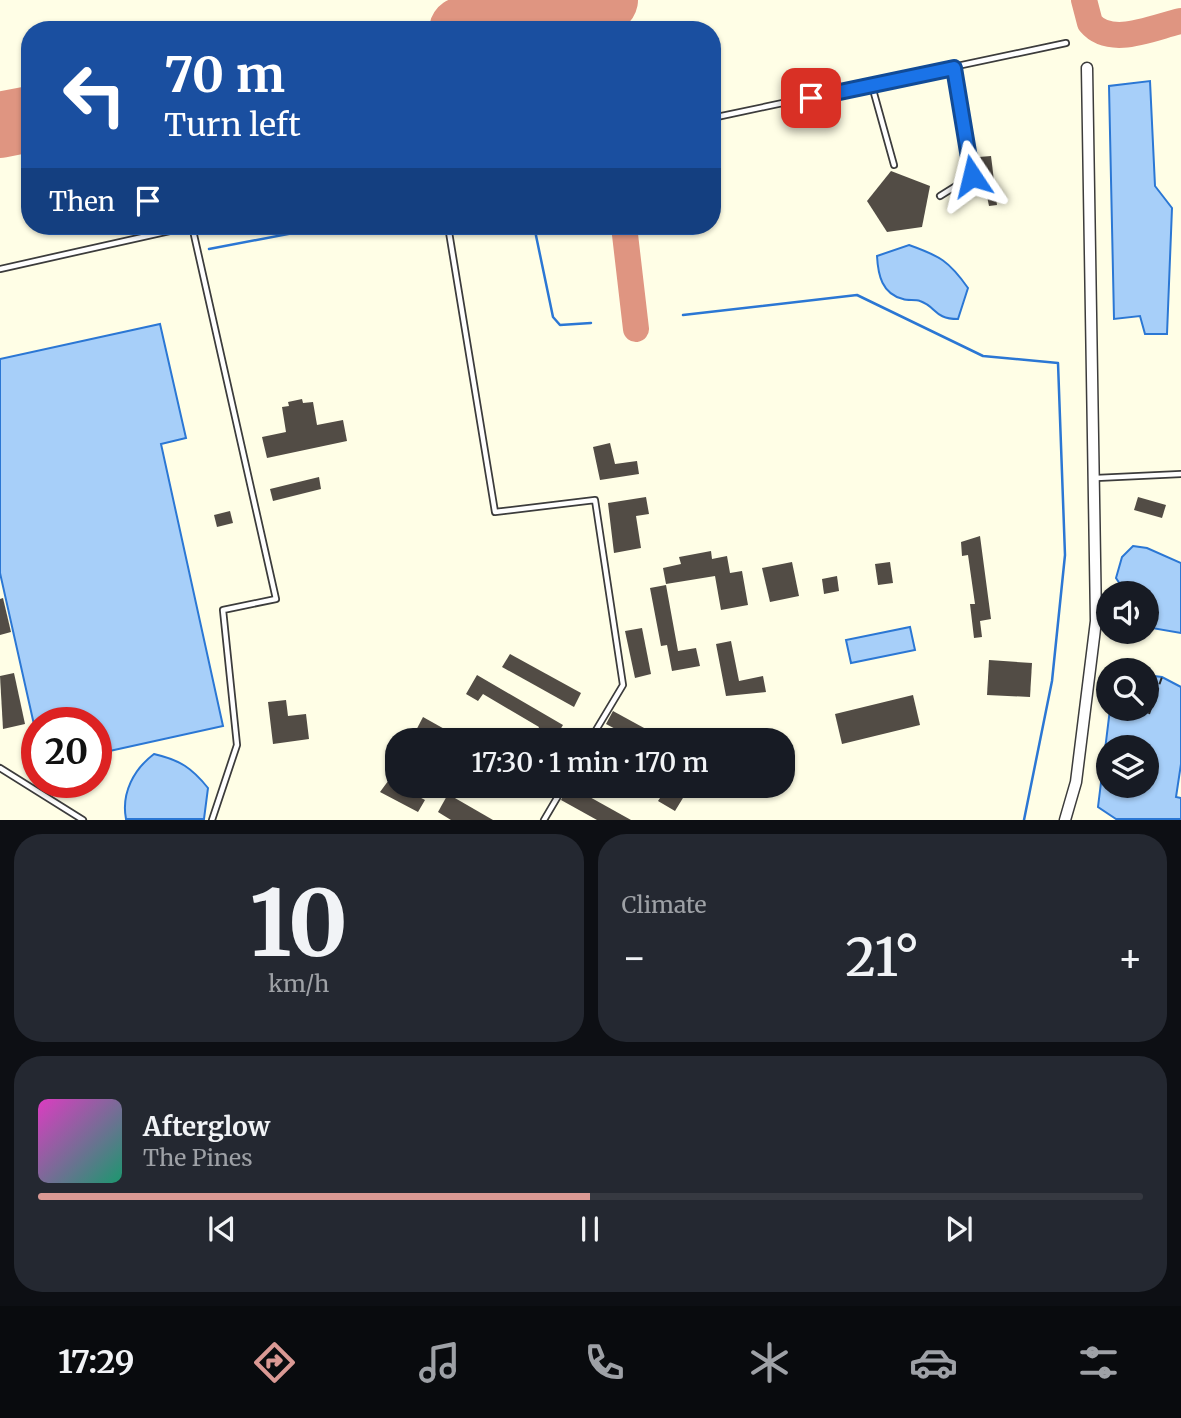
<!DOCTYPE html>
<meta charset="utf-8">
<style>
:root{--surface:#171b24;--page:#242831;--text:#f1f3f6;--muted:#9ea1a6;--line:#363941;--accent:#da9994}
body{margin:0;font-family:Merriweather,serif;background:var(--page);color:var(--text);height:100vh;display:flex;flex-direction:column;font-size:26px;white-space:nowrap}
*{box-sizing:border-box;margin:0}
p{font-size:23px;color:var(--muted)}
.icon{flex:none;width:38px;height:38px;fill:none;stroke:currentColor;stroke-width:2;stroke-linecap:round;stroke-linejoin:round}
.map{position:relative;height:820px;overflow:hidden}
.drawer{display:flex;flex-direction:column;gap:14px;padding:14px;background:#0d0f14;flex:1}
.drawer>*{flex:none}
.banner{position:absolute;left:21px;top:21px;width:700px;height:214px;border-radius:28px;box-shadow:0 2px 5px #0004;background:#1a4fa0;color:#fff;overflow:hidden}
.tools{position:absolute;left:1096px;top:581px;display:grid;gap:14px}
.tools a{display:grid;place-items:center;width:63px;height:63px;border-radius:50%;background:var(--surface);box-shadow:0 2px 5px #0004;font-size:35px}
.speed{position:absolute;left:21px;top:707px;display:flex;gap:14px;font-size:35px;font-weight:700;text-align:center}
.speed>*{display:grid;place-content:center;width:91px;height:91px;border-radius:50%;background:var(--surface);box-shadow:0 2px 5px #0004;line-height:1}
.speed .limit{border:10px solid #d22;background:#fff;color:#111}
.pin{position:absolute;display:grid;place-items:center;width:60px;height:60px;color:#fff;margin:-30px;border-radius:14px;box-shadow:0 4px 10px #0006}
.me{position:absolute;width:77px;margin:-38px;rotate:350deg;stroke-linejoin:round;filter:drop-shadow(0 0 5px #0008)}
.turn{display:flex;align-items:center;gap:24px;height:147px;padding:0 28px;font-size:32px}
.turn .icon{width:91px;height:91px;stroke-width:2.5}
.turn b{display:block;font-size:49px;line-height:60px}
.then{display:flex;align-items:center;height:66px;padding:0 28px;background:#0003;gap:14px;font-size:26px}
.big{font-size:52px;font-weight:600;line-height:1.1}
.drawer .card{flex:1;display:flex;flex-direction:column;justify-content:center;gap:10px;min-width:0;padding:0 24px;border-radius:28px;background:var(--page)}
.drawer .dial{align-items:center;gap:0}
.dial b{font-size:91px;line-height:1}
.song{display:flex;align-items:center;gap:21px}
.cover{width:84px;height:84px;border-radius:10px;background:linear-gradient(135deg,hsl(310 70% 55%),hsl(160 70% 35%))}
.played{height:7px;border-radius:4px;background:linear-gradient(90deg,var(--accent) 50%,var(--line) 50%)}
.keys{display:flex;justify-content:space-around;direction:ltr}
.heat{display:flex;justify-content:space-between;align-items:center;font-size:38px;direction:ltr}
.drawer .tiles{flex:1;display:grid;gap:14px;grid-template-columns:1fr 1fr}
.card:last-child{grid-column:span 2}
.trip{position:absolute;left:385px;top:728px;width:410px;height:70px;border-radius:28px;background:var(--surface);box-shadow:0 2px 5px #0004;font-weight:600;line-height:70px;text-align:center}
.tabs{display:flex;height:112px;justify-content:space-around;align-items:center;background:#090b0e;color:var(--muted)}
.tabs .icon{width:49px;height:49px}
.tabs .selected{color:var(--accent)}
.tabs b{font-size:32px;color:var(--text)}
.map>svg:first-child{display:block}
</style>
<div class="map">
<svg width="1181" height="820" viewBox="0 0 1181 820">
<rect width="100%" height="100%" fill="#fffee6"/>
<g fill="#a7cff9" stroke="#2b77d4" stroke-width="2" fill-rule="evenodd">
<polygon points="1150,81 1155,186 1172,208 1167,334 1145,334 1140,316 1114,319 1109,86"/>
<path d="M909 245C940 256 949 261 968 288L958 319C934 319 937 307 920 301 915 299 908 301 903 299 882 294 878 275 877 256Z"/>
<polygon points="160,324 186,438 161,444 223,726 96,754 96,723 37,723 37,738 0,573 0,359"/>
<polygon points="1133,546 1147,548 1181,563 1181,633 1146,627 1146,593 1122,593 1122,587 1116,578 1122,557"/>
<polygon points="910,627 915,650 851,663 846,640"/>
<path d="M1146 675 1162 677 1181 687V764L1176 797 1181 798V819H1116L1098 807 1110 709H1146ZM1146 747V786H1108V747Z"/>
<path d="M154 754C180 760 192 768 208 788L204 819H126C121 793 134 769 154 754Z"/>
</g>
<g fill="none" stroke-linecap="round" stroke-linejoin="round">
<g stroke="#2b77d4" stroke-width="2.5">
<polyline points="534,226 553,317 560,325 591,323"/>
<polyline points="209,249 330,226"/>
<polyline points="683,315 857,295 983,356 1058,363 1065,555 1052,681 1024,820"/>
</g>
<g stroke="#df9581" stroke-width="26">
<path d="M1084 0 1090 23C1111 48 1154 27 1181 21"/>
<polyline points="596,2 599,30"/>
<polyline points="624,226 636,329"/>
</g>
<g stroke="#df9581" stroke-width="66">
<polyline points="462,30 605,0"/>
<polyline points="0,125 30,119"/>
</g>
</g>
<g fill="#524c45">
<polygon points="991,156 997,205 989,206 979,157"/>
<polygon points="891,171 930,186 922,227 887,232 867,201"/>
<polygon points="302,399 303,403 313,402 317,425 343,420 347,441 267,458 262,437 286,432 282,407 289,406 288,402"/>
<polygon points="610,443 615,464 637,461 639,474 600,480 593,447"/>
<polygon points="319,477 321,489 273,501 270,489"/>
<polygon points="646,497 649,514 636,516 641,548 614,553 608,503"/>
<polygon points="1138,497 1166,505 1162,518 1134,510"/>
<polygon points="230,511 233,523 217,527 214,515"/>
<polygon points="980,536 991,619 980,621 982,637 974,638 970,604 975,604 968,555 962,556 961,542"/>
<polygon points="711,551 712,559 727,556 730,573 742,571 748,605 721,610 715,576 666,584 663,568 681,564 679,557"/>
<polygon points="792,562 799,596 770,602 762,568"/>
<polygon points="890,562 893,583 878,585 875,564"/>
<polygon points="837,576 839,591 824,594 822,579"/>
<polygon points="666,585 678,651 696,648 700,666 672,671 667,645 661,646 650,588"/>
<polygon points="3,598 11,632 0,635 0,599"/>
<polygon points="642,628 651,674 635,678 625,631"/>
<polygon points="731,641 739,681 763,676 766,692 726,696 716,644"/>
<polygon points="510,654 581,693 574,707 502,667"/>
<polygon points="989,660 1032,663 1030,697 987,695"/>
<polygon points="14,673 25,724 3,729 0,676"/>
<polygon points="477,675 563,725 554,740 536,734 539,727 483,694 478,701 466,694"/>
<polygon points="913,695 920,725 842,744 835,714"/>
<polygon points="286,700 288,716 306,714 309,739 273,744 268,702"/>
<polygon points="613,711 666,740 636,740 606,724"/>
<polygon points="423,717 464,740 411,740"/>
<polygon points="397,769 397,786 410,786 408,791 425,800 418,812 380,792"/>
<polygon points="569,786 570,786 631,820 597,820 561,800"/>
<polygon points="646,786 673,786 686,793 675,811 658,801 662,795"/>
<polygon points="448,794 493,820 451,820 438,812"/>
</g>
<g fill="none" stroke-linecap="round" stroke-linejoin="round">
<g stroke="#3c3c3c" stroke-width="8">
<g id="service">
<polyline points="872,86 894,165"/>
<polyline points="712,118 1066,43"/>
<polyline points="940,196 972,176 954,68"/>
<polyline points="192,226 276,599 223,610 237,745 212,820"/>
<polyline points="448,226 495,512 595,500 623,685 590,740"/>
<polyline points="0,269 192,226"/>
<polyline points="1096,478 1181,474"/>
<polyline points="0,768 83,820"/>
<polyline points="544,820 564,786"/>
</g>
</g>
<g stroke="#3c3c3c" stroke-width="13">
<polyline id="minor" points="1065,820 1076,782 1096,621 1087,68"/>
</g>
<polyline stroke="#2b2b2b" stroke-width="2" stroke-dasharray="7 3.5" stroke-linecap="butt" points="1149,714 1162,677"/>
<use href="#service" stroke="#fff" stroke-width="4.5"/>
<use href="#minor" stroke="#fff" stroke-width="10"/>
</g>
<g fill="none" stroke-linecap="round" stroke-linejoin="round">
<g stroke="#114b97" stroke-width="18">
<polyline id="route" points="811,98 954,68 972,176"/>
</g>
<use href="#route" stroke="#1a73e8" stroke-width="12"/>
</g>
</svg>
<div class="tools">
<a><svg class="icon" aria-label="sound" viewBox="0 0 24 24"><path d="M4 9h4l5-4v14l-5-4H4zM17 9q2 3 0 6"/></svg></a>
<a><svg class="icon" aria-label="search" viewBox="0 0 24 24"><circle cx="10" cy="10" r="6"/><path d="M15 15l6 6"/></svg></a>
<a><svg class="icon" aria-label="layers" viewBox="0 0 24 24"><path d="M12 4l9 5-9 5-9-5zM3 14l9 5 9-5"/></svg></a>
</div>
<div class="speed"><div class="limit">20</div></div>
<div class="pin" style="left:811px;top:98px;background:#d93025"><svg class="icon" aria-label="arrive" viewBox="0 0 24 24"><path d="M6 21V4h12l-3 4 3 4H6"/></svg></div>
<svg class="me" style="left:972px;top:176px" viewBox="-20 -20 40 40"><path d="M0-17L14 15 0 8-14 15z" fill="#1a73e8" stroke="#fff" stroke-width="4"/></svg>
<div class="trip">17:30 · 1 min · 170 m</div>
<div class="banner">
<div class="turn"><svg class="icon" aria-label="left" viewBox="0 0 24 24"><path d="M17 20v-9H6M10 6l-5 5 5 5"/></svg><div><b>70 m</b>Turn left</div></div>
<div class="then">Then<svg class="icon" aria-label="arrive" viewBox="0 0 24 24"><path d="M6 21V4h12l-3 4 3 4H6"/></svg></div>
</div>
</div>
<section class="drawer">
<div class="tiles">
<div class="card dial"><b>10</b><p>km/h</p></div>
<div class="card"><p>Climate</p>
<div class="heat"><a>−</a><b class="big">21°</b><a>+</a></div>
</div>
<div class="card">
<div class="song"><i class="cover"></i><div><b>Afterglow</b><p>The Pines</p></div></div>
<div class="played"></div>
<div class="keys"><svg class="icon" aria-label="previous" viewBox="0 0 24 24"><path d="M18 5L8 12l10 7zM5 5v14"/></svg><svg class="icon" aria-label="pause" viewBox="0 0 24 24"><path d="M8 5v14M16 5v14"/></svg><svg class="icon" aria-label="next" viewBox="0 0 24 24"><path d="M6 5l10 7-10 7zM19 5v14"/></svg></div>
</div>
</div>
</section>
<nav class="tabs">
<b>17:29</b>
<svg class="icon selected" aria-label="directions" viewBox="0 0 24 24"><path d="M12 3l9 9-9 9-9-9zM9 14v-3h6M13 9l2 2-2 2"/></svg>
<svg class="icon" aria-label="music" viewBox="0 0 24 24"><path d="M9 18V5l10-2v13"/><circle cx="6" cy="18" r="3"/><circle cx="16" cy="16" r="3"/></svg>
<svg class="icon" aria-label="phone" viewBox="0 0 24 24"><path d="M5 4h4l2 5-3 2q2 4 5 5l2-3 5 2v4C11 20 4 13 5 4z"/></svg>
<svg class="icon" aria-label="climate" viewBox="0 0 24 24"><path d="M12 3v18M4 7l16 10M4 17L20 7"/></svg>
<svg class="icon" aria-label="car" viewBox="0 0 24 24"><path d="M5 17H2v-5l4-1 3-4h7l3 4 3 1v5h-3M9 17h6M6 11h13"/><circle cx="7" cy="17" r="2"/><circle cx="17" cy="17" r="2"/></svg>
<svg class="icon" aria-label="filters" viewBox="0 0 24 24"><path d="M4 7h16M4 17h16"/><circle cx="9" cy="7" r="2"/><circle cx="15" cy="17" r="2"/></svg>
</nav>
